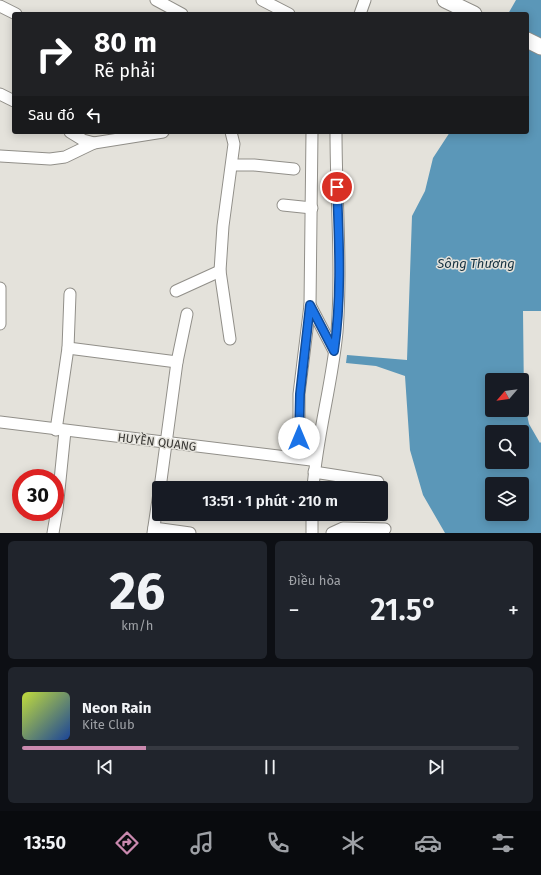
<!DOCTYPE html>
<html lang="vi">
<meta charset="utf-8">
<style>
:root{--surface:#171b24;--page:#20242c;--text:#f1f3f6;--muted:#9ea1a6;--line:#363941;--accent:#ca89af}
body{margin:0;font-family:"Fira Sans",sans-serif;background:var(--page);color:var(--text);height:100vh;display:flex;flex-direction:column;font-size:15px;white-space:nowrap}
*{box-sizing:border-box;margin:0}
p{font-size:13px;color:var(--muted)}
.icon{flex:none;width:22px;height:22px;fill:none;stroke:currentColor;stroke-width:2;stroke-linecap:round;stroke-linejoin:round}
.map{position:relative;height:533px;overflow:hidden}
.side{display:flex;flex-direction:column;gap:8px;padding:8px;background:#0d0f14;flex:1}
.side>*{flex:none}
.hud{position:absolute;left:12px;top:12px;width:517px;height:122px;border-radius:4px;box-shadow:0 2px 10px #0003;background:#202124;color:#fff;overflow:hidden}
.needle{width:26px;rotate:242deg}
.fabs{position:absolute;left:485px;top:373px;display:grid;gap:8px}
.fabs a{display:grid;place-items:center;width:44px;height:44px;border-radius:4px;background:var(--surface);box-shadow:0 2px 10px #0003;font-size:20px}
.speed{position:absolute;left:12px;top:469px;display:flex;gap:8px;font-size:20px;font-weight:700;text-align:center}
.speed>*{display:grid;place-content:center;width:52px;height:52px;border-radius:50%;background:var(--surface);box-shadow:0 2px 10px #0003;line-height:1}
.speed .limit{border:6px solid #d22;background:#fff;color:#111}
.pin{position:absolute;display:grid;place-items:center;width:34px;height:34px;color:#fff;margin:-17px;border:2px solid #fff;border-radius:50%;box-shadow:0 1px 4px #0007}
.me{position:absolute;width:44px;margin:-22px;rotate:0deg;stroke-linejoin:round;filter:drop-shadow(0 0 3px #0008)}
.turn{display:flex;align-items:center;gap:14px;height:84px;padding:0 16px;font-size:18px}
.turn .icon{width:52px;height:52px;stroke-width:2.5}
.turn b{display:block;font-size:28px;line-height:34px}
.then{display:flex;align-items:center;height:38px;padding:0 16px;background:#0003;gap:8px;font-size:15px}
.big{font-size:30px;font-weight:600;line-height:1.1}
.side .tile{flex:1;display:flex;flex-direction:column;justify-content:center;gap:6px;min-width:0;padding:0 14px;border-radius:6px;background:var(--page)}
.side .dial{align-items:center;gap:0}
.dial b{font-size:52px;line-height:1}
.song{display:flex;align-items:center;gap:12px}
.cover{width:48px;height:48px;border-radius:6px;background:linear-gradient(135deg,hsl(70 70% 55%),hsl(220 70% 35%))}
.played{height:4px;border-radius:2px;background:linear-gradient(90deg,var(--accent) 25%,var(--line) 25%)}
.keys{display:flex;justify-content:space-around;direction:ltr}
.heat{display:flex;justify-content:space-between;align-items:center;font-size:22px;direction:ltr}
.side .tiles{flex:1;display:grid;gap:8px;grid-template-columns:1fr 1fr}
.tile:last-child{grid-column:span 2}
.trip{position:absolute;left:152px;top:481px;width:236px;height:40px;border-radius:4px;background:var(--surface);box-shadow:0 2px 10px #0003;font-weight:600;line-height:40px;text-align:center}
.dock{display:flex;height:64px;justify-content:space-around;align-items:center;background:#090b0e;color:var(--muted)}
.dock .icon{width:28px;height:28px}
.dock .on{color:var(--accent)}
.dock b{font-size:18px;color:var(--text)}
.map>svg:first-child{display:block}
</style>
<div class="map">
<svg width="541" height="533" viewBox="0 0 541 533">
<rect width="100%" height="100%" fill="#e4e2db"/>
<path fill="#5b97b8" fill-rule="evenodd" d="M516 0H541V311H523L524 400 529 424 540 443 541 442V533H445L423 495 410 450 405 376 376 366 346 363 347 355 407 360 412 216 425 191 433 158 450 132H527V14H508ZM492 380H522V410H492ZM492 432H522V462H492ZM492 484H522V514H492Z"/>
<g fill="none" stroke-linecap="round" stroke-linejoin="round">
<g stroke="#918f89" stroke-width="13">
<g id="minor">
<polyline points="156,0 182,14"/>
<polyline points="262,0 289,14"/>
<polyline points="0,6 16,14"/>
<polyline points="360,14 365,0"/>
<polyline points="0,94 14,101"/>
<polyline points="70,132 83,140 94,143 163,132"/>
<polyline points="0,156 50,159 65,157 94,143"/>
<polyline points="232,165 254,165 294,169"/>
<polyline points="283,205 312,208"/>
<polyline points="0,288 0,324"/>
<polyline points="176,291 220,271"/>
<polyline points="310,305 334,351"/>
<polyline points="230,339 220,271 223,226 234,144 231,132"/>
<polyline points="68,348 177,362"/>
<polyline points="0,422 311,460"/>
<polyline points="56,430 68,348 70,294"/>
<polyline points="305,458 299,438 299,394 310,305 312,132"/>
<polyline points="314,472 378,482"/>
<polyline points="160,488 177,362 187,314"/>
<path d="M313 488C317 435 332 385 337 332 342 266 336 199 336 132"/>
<polyline points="312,514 312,533"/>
<polyline points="154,528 190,533"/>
<polyline points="53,533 57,510 65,431"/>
<polyline points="153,533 159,493"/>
<polyline points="332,533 343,528 385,529"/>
</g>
</g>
<g stroke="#918f89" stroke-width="17">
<g id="highway">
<polyline points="445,0 474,14"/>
<polyline points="527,40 541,47"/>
</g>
</g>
<use href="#minor" stroke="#fff" stroke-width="11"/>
<use href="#highway" stroke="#fff" stroke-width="15"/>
</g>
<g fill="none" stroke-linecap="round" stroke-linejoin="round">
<g stroke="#114b97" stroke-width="10">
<path id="route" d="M299 438 300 394 310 305 334 351C342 297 339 241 337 187"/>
</g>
<use href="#route" stroke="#1a73e8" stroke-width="7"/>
</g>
<g text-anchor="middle" stroke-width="3" stroke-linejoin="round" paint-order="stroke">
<g font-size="12" fill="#373633" stroke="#e4e2db">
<text transform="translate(157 442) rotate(7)" y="4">HUYỀN QUANG</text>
</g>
<g font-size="13" font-style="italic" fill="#153140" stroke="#e4e2db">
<text x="476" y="268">Sông Thương</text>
</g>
</g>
</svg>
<div class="fabs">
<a><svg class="needle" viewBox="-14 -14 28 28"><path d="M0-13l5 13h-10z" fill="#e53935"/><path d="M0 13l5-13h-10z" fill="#9ea1a6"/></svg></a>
<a><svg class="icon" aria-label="search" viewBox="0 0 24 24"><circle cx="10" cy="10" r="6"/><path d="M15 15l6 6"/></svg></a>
<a><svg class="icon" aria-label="layers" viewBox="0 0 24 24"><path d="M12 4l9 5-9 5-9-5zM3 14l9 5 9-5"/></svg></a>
</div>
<div class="speed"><div class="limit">30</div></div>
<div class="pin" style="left:337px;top:187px;background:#d93025"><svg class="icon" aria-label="arrive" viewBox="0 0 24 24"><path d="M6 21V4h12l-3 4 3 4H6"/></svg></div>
<svg class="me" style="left:299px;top:438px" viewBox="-20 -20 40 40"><circle r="19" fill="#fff"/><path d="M0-13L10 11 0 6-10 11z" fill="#1a73e8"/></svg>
<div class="trip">13:51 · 1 phút · 210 m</div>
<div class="hud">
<div class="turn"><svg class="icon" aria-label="right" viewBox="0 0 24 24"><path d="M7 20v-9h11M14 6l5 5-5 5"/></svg><div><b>80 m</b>Rẽ phải</div></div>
<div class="then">Sau đó<svg class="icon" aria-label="left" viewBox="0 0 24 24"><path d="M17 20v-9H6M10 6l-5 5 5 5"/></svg></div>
</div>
</div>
<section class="side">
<div class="tiles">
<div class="tile dial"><b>26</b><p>km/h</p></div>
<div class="tile"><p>Điều hòa</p>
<div class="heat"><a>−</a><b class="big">21.5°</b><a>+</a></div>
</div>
<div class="tile">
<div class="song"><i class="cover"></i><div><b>Neon Rain</b><p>Kite Club</p></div></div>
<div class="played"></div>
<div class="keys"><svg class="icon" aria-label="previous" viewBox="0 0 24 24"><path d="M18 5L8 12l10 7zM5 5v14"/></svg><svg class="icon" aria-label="pause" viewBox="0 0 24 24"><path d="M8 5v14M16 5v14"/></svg><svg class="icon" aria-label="next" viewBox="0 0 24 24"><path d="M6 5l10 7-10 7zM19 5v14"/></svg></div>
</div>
</div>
</section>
<nav class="dock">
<b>13:50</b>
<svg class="icon on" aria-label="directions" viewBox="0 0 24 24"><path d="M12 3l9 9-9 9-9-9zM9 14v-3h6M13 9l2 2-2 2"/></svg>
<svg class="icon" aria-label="music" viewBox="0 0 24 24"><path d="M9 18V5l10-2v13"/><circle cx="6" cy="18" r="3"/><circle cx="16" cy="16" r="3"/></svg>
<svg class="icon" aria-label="phone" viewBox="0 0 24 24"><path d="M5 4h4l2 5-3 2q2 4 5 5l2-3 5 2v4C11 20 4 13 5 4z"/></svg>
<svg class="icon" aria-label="climate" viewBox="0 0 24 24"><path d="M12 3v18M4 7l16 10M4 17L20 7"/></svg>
<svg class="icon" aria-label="car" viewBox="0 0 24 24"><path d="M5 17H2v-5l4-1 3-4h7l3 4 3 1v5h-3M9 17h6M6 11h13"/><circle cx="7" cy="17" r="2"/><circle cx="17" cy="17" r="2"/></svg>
<svg class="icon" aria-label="filters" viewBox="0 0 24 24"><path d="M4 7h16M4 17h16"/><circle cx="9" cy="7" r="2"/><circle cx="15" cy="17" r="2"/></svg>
</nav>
